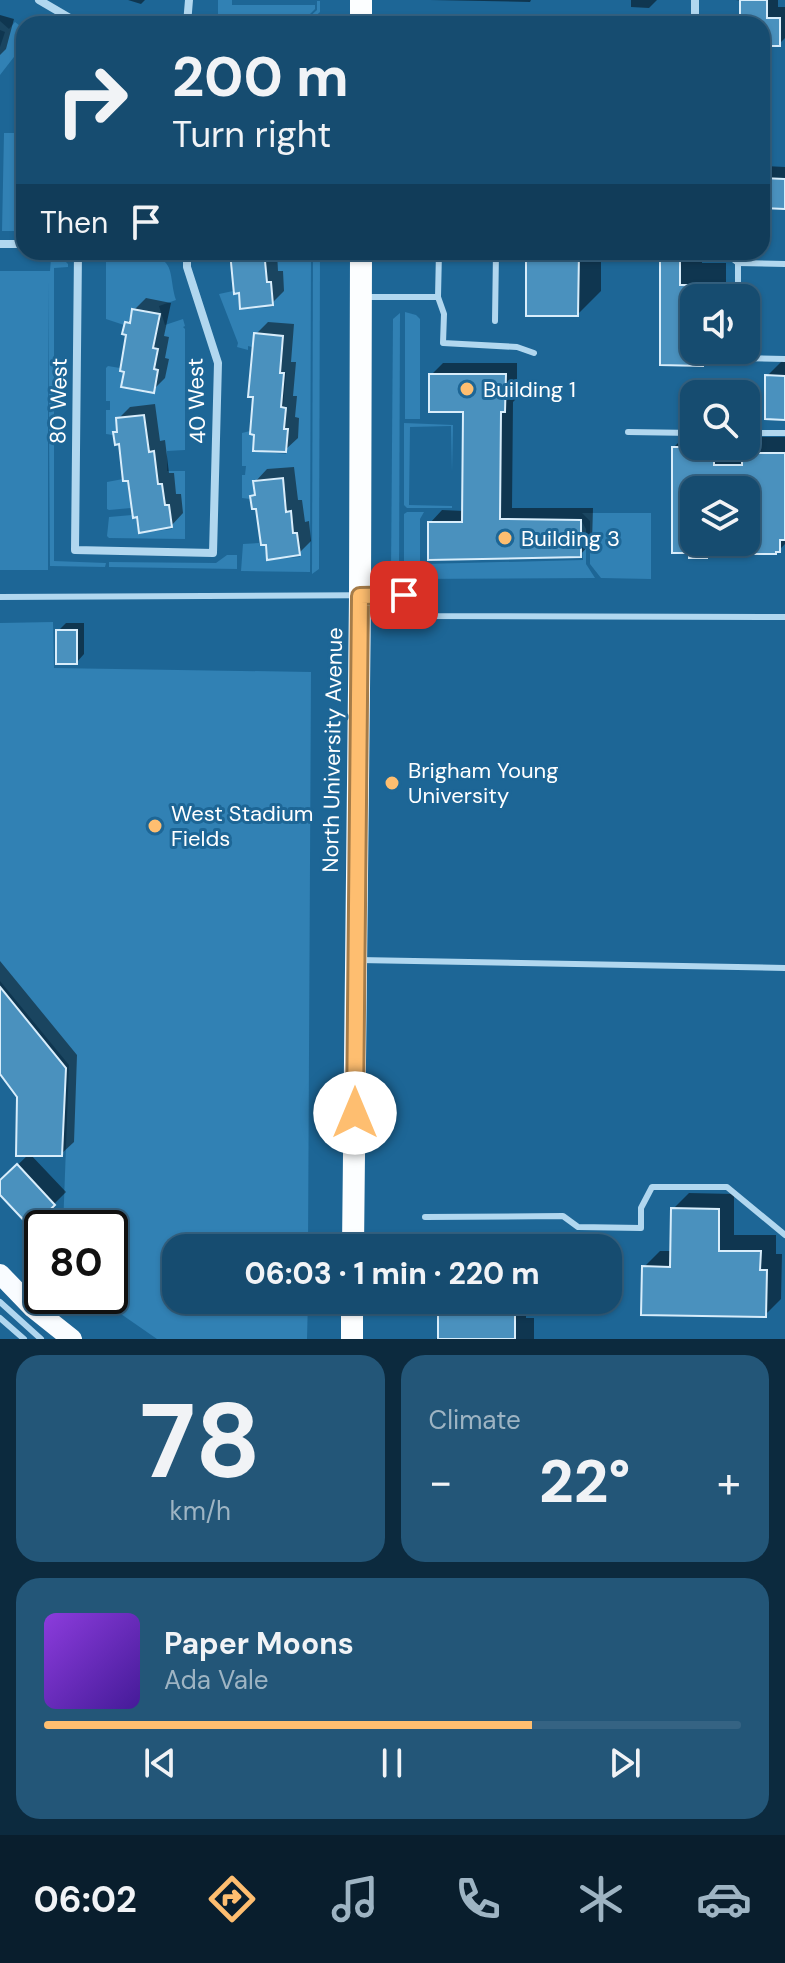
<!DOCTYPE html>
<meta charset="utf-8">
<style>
:root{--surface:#164c70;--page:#235678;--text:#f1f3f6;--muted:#9eb4c3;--line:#356383;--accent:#febe70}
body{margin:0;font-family:"DM Sans",sans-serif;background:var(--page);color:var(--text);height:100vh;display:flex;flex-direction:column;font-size:30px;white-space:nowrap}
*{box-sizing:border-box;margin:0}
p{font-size:26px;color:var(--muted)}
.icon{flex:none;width:44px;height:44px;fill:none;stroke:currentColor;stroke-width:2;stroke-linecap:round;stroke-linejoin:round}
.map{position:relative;height:1339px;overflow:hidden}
.sheet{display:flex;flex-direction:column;gap:16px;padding:16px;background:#0c2a3e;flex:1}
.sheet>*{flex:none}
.guide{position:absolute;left:16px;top:16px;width:754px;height:244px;border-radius:24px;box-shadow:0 2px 6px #0004,0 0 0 2px var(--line);background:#164c70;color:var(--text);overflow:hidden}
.buttons{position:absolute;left:680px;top:284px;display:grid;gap:16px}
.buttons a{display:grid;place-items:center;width:80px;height:80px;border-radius:16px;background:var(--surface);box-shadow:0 2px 6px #0004,0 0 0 2px var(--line);font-size:40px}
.speed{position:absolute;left:24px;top:1210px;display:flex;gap:16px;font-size:40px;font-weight:700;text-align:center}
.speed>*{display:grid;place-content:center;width:104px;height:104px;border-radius:50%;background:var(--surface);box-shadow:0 2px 6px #0004,0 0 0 2px var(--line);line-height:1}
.speed .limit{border:4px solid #111;border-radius:12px;background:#fff;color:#111}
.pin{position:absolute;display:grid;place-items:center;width:68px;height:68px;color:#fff;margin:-34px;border-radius:16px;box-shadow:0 4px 12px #0006}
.me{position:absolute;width:88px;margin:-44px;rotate:0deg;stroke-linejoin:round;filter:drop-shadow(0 0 6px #0008)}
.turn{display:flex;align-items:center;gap:28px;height:168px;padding:0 24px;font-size:36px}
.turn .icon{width:104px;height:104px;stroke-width:2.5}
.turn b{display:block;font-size:56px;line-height:68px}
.then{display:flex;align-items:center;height:76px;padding:0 24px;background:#0003;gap:16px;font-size:30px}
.big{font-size:60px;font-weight:800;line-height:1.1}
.sheet .card{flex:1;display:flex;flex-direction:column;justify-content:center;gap:12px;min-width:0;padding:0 28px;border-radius:24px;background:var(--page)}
.sheet .dial{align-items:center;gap:0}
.dial b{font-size:104px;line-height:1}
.song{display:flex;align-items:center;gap:24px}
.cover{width:96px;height:96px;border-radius:12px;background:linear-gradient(135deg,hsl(270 70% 55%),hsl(260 70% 35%))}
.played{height:8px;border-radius:4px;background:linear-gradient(90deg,var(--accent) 70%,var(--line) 70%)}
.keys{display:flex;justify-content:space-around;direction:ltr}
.heat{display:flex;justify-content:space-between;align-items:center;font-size:44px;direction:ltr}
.sheet .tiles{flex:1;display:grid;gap:16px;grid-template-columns:1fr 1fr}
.card:last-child{grid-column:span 2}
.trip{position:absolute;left:162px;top:1234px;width:460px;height:80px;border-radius:24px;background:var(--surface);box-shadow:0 2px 6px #0004,0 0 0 2px var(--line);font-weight:800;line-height:80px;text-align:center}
.tab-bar{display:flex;height:128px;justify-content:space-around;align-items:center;background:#091e2d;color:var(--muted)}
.tab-bar .icon{width:56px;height:56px}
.tab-bar .current{color:var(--accent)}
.tab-bar b{font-size:36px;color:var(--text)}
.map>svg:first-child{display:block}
</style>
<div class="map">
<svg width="785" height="1339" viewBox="0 0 785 1339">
<rect width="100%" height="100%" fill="#1d6696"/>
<g fill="#3181b4">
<polygon points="218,0 232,0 232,5 315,5 315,9 308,16 273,16 273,19 308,18 317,10 317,1 320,1 320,12 310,21 204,20 206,14 218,14"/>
<polygon points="0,21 9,29 15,22 24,29 24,44 0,75 0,47 5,32 0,30"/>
<polygon points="4,133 15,133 14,149 24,157 24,182 19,183 19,212 24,212 24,231 2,231"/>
<polygon points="260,252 311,252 310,572 241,571 243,544 259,543 260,546 265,546 267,560 300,557 297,532 293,532 291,511 287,511 283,477 253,480 254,495 250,495 250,499 242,498 242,475 245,475 246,466 242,466 242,433 250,431 250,435 254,435 253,451 286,454 289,429 285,428 287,407 283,406 286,373 281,372 284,336 254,333 252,347 248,346 248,350 237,347 238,343 219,294 233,291 234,294 238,294 240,309 273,307 271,282 267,282 265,261 261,261"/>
<polygon points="313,252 320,252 319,569 312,574"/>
<polygon points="53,255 59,255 68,264 68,267 54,268 54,561 106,563 105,567 50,566 48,282 48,570 0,570 0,271 50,271 51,258"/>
<path d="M108 259H160C174 264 170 283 176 300L159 306 165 325 183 319 185 326 183 327 185 329V450L167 451V471H185V539L109 538 107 536 109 517 132 515V518H136L139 533 172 529 169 504 165 505 162 483H158L154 450 149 451 145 414 116 417V431L113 432V435L106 434V410H110V401H106V368L108 366 120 368 119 372 123 373 121 388 154 394 159 371 155 369 159 349 154 347 161 315 132 308 129 322 125 321 124 325 106 319V261Z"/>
<polygon points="405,312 416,315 420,319 420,419 405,419"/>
<polygon points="400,313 399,580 396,580 391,575 393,319"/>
<polygon points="404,423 453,425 452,472 451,426 410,427 409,505 452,506 452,508 407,508 404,505"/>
<polygon points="123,479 123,482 127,481 129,495 134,495 135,504 131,505 131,508 109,510 107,509 107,482"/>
<polygon points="407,512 424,512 420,519 420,573 423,572 423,564 583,560 581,520 586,529 586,564 595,578 404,579 404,514"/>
<polygon points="582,513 651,513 651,579 601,578 590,564 590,521"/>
<polygon points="227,555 237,555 237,569 109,567 109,562 216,563"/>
<polygon points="53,622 54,668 311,672 308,1248 176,1248 176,1300 308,1300 307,1339 157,1339 95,1296 110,1296 110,1228 63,1228 69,1065 0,981 0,623"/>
</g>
<g fill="#0007">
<polygon points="128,0 145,0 141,4"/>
<polygon points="430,0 531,0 530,2"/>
<polygon points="631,0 657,0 649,8 631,7"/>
<polygon points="736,0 778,0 778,7 785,7 785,38 779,44 762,44 762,24 742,24 742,1"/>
<polygon points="0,15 14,19 6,49 0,55"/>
<polygon points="24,69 24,134 21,134 20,97 15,97 15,87 20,82 20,73"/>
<polygon points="765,166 785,167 785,207 762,206 762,170"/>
<polygon points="24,182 24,209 21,209 22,184"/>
<polygon points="227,252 277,252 278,271 283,271 284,291 272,303 232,254 228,255"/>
<polygon points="528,252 702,252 702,263 726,263 726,298 694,298 694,350 716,350 702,364 662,363 662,260 601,259 601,291 578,314"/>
<polygon points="146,298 171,303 164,336 169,337 165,358 169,359 165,378 153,390 129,334 127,323 133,317 134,310"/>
<polygon points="268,322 294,324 291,362 296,362 293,396 297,396 295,417 299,418 298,438 285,450 256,334"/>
<polygon points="785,358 785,418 767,376"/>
<polygon points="443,363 517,363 517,398 513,402 512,508 593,508 592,542 580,555 430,523 442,510 464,511 466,410 431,375"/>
<polygon points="155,404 160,441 165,440 169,473 174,473 176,494 181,494 183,513 171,526 130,478 121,442 115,433 119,429 118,419 130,407"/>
<polygon points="690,431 694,431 694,446 730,446 730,450 748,450 760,437 785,437 785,544 779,550 746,538 746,490 694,490 694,542 723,542 706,556 691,556 674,447"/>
<polygon points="294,467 298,500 302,500 305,522 309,521 311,541 299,553 252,497 256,492 255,482 267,469"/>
<polygon points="66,623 84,623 84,654 77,662 58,631"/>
<polygon points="0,961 77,1055 74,1142 61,1154 30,1154 66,1192 54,1204 0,1192 0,1182 29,1154 19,1096 0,1070"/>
<polygon points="689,1193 734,1194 734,1235 776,1235 776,1254 782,1254 781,1299 765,1315 644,1267 660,1251 672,1251 673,1209"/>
<polygon points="483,1241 497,1241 497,1244 507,1244 506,1248 452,1248 470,1248"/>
<polygon points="440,1300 526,1300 526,1318 534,1318 534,1339 436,1339 440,1335"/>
</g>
<g fill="#4a91be" stroke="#d8edfb" stroke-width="2">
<polygon points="740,0 767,0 767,18 780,18 780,46 762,46 762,24 740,24"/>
<polygon points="762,178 785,179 785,209 762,208"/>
<polygon points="230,252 259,252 260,261 265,261 267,282 271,282 273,305 240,309 239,293 234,294"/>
<polygon points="526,252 579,252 578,316 526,316"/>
<polygon points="660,252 680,252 680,285 704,285 704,298 694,298 694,350 703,350 703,366 660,365"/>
<polygon points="132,309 160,314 153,348 158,349 154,369 158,370 154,393 121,387 124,372 120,371 126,335 122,334 125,322 130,323"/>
<polygon points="254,333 283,336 280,373 284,373 281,407 286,408 284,429 288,429 286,452 253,451 254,435 250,434 253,397 248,397"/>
<polygon points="429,374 506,374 505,412 501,412 500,519 581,520 581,557 428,560 428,522 462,522 463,412 429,412"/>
<polygon points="765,375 785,376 785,420 765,419"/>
<polygon points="144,415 149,452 154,451 158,484 162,484 165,505 169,505 172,527 139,533 137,517 133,518 128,481 123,481 119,444 115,445 113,432 117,432 116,418"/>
<polygon points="672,447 714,447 714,465 742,465 742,453 785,453 785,540 780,540 780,552 776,552 776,554 752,554 752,551 747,551 746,490 694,490 694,542 707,542 707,558 689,558 689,553 672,553"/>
<polygon points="283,478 286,512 291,511 293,533 297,533 300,555 267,560 266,545 261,545 256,509 252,509 250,496 255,495 253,481"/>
<rect x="56" y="630" width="21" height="34"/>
<polygon points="0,987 66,1068 62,1156 16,1156 17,1097 0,1074"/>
<polygon points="17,1164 55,1205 31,1228 0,1195 0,1180"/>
<polygon points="671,1208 719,1209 719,1251 761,1251 760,1270 767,1270 766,1317 641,1315 642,1266 670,1267"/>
<rect x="438" y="1300" width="77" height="39"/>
</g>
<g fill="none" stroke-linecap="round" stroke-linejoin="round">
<g stroke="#b1d7ef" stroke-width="6">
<polyline points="439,252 438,297 444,314 443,343 517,347 534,353"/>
<polyline points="724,252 738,263 785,264"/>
<polyline points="738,263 738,298"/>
<polyline points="366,297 438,297"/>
<polyline points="495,321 496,252"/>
<polyline points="738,350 738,358 785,359"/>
<polyline points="628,432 694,433"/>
<polyline points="746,433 785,433"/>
<polyline points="0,597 404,595 425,616 785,617"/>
<polyline points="359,960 785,968"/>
<polyline points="425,1217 563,1216 578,1227 641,1228 641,1208 652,1187 727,1187 785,1235"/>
<polyline points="0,1302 41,1339"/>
<polyline points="51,1316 71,1296"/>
<polyline points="0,1318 24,1339"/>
</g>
<g stroke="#b1d7ef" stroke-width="8">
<polyline points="39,0 80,24"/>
<polyline points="695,0 695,24"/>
<polyline points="187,24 189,0"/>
<polyline points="0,244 24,244"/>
<polyline points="78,252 75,550 213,553 218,363 187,267 187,252"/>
</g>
<polyline stroke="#f9fcff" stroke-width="20" points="0,1274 33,1308 72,1339"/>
<g stroke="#fcfeff" stroke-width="22">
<polyline points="361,24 361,0"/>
<polyline points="353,1248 360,596 361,252"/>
<polyline points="352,1339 352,1300"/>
</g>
</g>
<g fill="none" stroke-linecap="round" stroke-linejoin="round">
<g stroke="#a57c49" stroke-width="20">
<polyline id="route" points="355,1113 360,596 404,595"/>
</g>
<use href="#route" stroke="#febe70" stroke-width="14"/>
</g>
<g fill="#febe70" stroke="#1d6696" stroke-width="3">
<circle cx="467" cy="389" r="8"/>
<circle cx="505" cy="538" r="8"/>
<circle cx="392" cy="783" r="8"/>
<circle cx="155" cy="826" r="8"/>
</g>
<g text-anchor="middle" stroke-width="6" stroke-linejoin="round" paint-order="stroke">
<g font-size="22" fill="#fff" stroke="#1d6696" text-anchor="start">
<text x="483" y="397">Building 1</text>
<text x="521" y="546">Building 3</text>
<text x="408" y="778">Brigham Young<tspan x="408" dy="25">University</tspan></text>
<text x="171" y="821">West Stadium<tspan x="171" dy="25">Fields</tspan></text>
</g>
<g font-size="22" fill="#fff" stroke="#1d6696">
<text transform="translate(58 401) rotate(-89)" y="8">80 West</text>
<text transform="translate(196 401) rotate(-92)" y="8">40 West</text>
<text transform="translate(332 750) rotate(-89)" y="8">North University Avenue</text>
</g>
</g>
</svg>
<div class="buttons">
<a><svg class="icon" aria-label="sound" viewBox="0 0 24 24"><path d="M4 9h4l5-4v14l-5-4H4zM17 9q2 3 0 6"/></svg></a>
<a><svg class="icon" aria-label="search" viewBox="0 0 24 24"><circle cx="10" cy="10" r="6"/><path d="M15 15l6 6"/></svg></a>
<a><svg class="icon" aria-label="layers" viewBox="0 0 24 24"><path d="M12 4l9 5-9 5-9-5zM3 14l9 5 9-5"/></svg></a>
</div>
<div class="speed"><div class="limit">80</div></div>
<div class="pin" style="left:404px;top:595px;background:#d93025"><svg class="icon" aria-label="arrive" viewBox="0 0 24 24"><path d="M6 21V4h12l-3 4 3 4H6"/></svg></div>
<svg class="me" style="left:355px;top:1113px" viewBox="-20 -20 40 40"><circle r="19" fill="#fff"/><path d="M0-13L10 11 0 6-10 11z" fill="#febe70"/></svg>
<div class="trip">06:03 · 1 min · 220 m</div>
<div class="guide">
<div class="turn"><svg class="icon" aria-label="right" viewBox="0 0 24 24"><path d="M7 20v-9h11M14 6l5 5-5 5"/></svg><div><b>200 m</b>Turn right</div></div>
<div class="then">Then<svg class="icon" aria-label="arrive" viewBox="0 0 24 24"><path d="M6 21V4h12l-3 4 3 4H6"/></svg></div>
</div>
</div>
<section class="sheet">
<div class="tiles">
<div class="card dial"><b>78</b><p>km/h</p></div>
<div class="card"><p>Climate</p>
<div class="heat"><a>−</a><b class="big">22°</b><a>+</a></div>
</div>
<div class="card">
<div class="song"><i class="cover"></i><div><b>Paper Moons</b><p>Ada Vale</p></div></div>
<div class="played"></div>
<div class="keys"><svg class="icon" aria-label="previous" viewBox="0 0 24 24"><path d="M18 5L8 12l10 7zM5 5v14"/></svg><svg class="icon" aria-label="pause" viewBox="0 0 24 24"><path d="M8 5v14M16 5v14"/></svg><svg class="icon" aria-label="next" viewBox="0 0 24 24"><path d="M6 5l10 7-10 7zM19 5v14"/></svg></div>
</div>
</div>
</section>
<nav class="tab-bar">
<b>06:02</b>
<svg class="icon current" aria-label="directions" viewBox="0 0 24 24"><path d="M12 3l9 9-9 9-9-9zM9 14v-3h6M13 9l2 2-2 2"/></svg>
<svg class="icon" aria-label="music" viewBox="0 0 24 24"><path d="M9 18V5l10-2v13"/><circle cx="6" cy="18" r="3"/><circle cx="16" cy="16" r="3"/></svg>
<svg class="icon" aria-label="phone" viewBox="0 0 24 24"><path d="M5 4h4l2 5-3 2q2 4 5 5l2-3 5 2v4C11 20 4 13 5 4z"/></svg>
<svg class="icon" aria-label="climate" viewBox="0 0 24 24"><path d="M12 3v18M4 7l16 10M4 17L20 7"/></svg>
<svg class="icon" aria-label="car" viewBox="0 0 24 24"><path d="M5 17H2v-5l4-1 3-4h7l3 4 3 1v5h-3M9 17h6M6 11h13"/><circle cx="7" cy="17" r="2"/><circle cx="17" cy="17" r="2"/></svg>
</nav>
